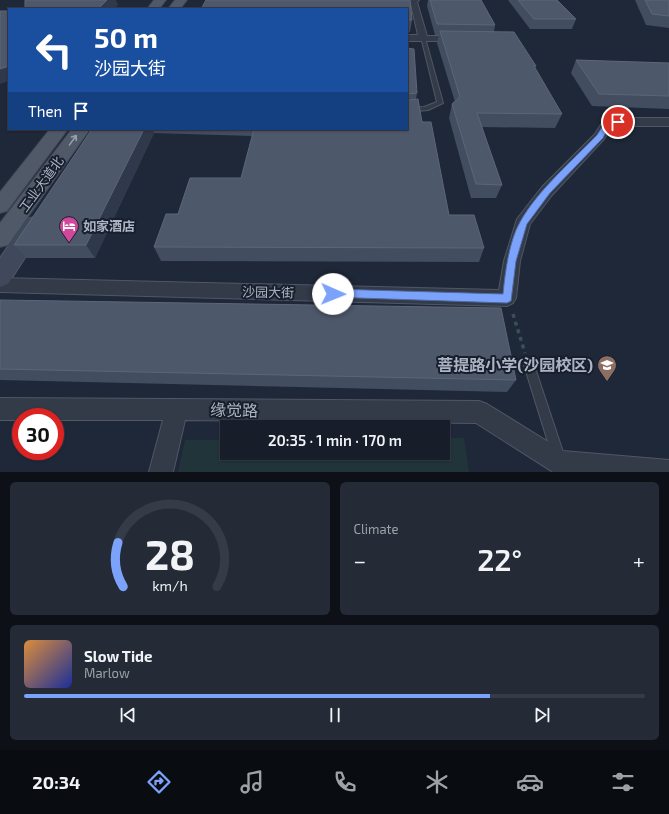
<!DOCTYPE html>
<meta charset="utf-8">
<style>
:root{--surface:#171e2a;--page:#242b36;--text:#f1f3f6;--muted:#9ea2a8;--line:#363c47;--accent:#7ba3fc}
body{margin:0;font-family:"Exo 2","Noto Sans SC",sans-serif;background:var(--page);color:var(--text);height:100vh;display:flex;flex-direction:column;font-size:15px;white-space:nowrap}
*{box-sizing:border-box;margin:0}
p{font-size:13px;color:var(--muted)}
.icon{flex:none;width:22px;height:22px;fill:none;stroke:currentColor;stroke-width:2;stroke-linecap:round;stroke-linejoin:round}
.map{position:relative;height:472px;overflow:hidden}
.sheet{display:flex;flex-direction:column;gap:10px;padding:10px;background:#0d1017;flex:1}
.sheet>*{flex:none}
.top-card{position:absolute;left:8px;top:8px;width:400px;height:122px;border-radius:0px;box-shadow:0 1px 3px #0004,0 0 0 1px var(--line);background:#1a4fa0;color:#fff;overflow:hidden}
.speed{position:absolute;left:12px;top:408px;display:flex;gap:8px;font-size:20px;font-weight:700;text-align:center}
.speed>*{display:grid;place-content:center;width:52px;height:52px;border-radius:50%;background:var(--surface);box-shadow:0 1px 3px #0004,0 0 0 1px var(--line);line-height:1}
.speed .limit{border:6px solid #d22;background:#fff;color:#111}
.pin{position:absolute;display:grid;place-items:center;width:34px;height:34px;color:#fff;margin:-17px;border:2px solid #fff;border-radius:50%;box-shadow:0 1px 4px #0007}
.me{position:absolute;width:44px;margin:-22px;rotate:91deg;stroke-linejoin:round;filter:drop-shadow(0 0 3px #0008)}
.turn{display:flex;align-items:center;gap:14px;height:84px;padding:0 20px;font-size:18px}
.turn .icon{width:52px;height:52px;stroke-width:2.5}
.turn b{display:block;font-size:28px;line-height:34px}
.then{display:flex;align-items:center;height:38px;padding:0 20px;background:#0003;gap:8px;font-size:15px}
.big{font-size:30px;font-weight:600;line-height:1.1}
.sheet .tile{flex:1;display:flex;flex-direction:column;justify-content:center;gap:6px;min-width:0;padding:0 14px;border-radius:6px;background:var(--page)}
.sheet .dial{align-items:center;gap:0}
.dial svg{height:104px;overflow:visible;fill:none;stroke:var(--line);stroke-width:7;stroke-linecap:round;text-anchor:middle}
.dial text{fill:var(--text);stroke:none}
.song{display:flex;align-items:center;gap:12px}
.cover{width:48px;height:48px;border-radius:6px;background:linear-gradient(135deg,hsl(30 70% 55%),hsl(230 70% 35%))}
.played{height:4px;border-radius:2px;background:linear-gradient(90deg,var(--accent) 75%,var(--line) 75%)}
.keys{display:flex;justify-content:space-around;direction:ltr}
.heat{display:flex;justify-content:space-between;align-items:center;font-size:22px;direction:ltr}
.sheet .tiles{flex:1;display:grid;gap:10px;grid-template-columns:1fr 1fr}
.tile:last-child{grid-column:span 2}
.trip{position:absolute;left:220px;top:420px;width:230px;height:40px;border-radius:0px;background:var(--surface);box-shadow:0 1px 3px #0004,0 0 0 1px var(--line);font-weight:600;line-height:40px;text-align:center}
.tabs{display:flex;height:64px;justify-content:space-around;align-items:center;background:#090c11;color:var(--muted)}
.tabs .icon{width:28px;height:28px}
.tabs .active{color:var(--accent)}
.tabs b{font-size:18px;color:var(--text)}
.map>svg:first-child{display:block}
</style>
<div class="map">
<svg width="669" height="472" viewBox="0 0 669 472">
<rect width="100%" height="100%" fill="#1f2838"/>
<polygon fill="#213439" points="443,438 464,438 469,472 178,472 185,440 227,440 227,453 443,453"/>
<g fill="none" stroke-linecap="round" stroke-linejoin="round">
<g stroke="#505766" stroke-width="2">
<g id="service">
<polygon points="421,37 425,38 443,103 428,110 407,112 407,108 424,107 437,102"/>
<polygon points="529,360 533,362 564,455 562,459 558,461 554,459 552,455 524,365 525,362"/>
</g>
</g>
<g stroke="#505766" stroke-width="2">
<g id="minor">
<polygon points="410,0 419,0 417,2 427,36 460,36 463,37 465,39 463,41 407,41 407,35 418,35"/>
<polygon points="618,118 669,118 669,126 619,126 611,128 604,139 552,195 530,224 520,261 516,298 513,303 507,306 0,292 0,278 499,290 504,261 517,219 542,187 595,134 602,123"/>
<polygon points="0,398 479,401 487,404 563,451 669,460 669,472 553,472 476,423 185,420 173,472 149,472 163,420 55,420 55,417 21,417 21,420 0,420"/>
</g>
</g>
<g stroke="#505766" stroke-width="2">
<polygon id="secondary" points="35,217 43,219 46,225 8,284 0,287 0,258 27,219"/>
</g>
<g stroke="#3c4352" stroke-width="2">
<g id="primary">
<polygon points="154,0 166,0 159,9 147,9"/>
<polygon points="175,0 187,0 180,9 168,9"/>
<polygon points="50,129 68,129 7,211 0,213 0,192"/>
<polygon points="72,129 90,129 8,245 0,247 0,223"/>
</g>
</g>
<polyline stroke="#3b5053" stroke-width="3.5" stroke-dasharray="4 4" stroke-linecap="butt" points="513,314 525,353"/>
<use href="#service" fill="#333a48" fill-rule="evenodd"/>
<use href="#minor" fill="#333a48" fill-rule="evenodd"/>
<use href="#secondary" fill="#40485b" fill-rule="evenodd"/>
<use href="#primary" fill="#505968" fill-rule="evenodd"/>
</g>
<g fill="#434d60">
<polygon points="428,0 481,0 495,25 494,32 536,66 535,68 562,114 555,128 482,127 502,185 496,198 471,198 449,118 452,104 455,102 437,43 439,35 435,35 427,6"/>
<polygon points="508,0 557,0 576,19 572,29 530,29"/>
<polygon points="635,0 669,0 669,28 646,25"/>
<polygon points="407,9 412,20 410,32 407,32"/>
<polygon points="407,48 417,93 416,99 449,215 484,248 479,262 161,261 154,247 178,214 241,178 252,136 154,133 95,258 26,258 14,245 92,129 407,129"/>
<polygon points="576,60 669,63 669,109 592,106 571,73"/>
<polygon points="0,300 516,380 507,392 0,380"/>
</g>
<g fill="#30394b">
<polygon points="107,0 116,0 118,5 114,9 98,9"/>
<polygon points="9,66 9,81 0,84 0,69"/>
<polygon points="144,129 153,129 154,133 95,258 86,245"/>
</g>
<g fill="#4e586b" stroke="#5d6679">
<polygon points="25,0 107,0 98,9 25,9"/>
<polygon points="206,0 410,0 412,20 407,20 407,9 201,9"/>
<polygon points="430,0 481,0 495,25 437,24"/>
<polygon points="518,0 557,0 576,19 534,19"/>
<polygon points="645,0 669,0 669,16 652,14"/>
<polygon points="0,11 9,11 9,66 0,69"/>
<polygon points="440,31 514,32 536,66 534,66 562,114 477,113 502,185 476,184 452,104 460,97"/>
<polygon points="407,48 414,49 417,93 408,94 407,98 409,100 418,99 422,122 431,122 449,215 474,215 484,248 154,247 166,214 178,214 190,178 241,178 254,129 407,129"/>
<polygon points="576,60 669,63 669,96 599,94"/>
<polygon points="92,129 144,129 86,245 14,245"/>
<polygon points="0,300 501,308 516,380 0,369"/>
</g>
<defs><path id="oneway-shaft" d="M-6 0H5M1.5-3L5.5 0L1.5 3" fill="none" stroke-width="1.6" stroke-linecap="round" stroke-linejoin="round"/></defs>
<use stroke="#969dae" href="#oneway-shaft" transform="translate(73 140) rotate(-54)"/>
<path fill="#7ba3fc" stroke="#506aa4" d="M618 120 621 122 620 123 609 127 603 138 550 193 527 224 516 261 511 301 507 303 329 297 328 294 329 291 333 289 503 294C505 273 509 241 520 222 537 191 572 161 597 135L604 124Z"/>
<defs>
<g id="hotel-pin" transform="scale(1)"><path d="M0 17L-7.5 6A9.5 9.5 0 1 1 7.5 6Z" fill="#d1479c" stroke="#181f2c"/><path d="M-6-4.5h1.5V1H6V5H4.5V3h-9V5H-6ZM-4 0a1.8 1.8 0 1 1 3.6 0ZM.5 0V-2.5h3Q6-2.5 6 0Z" fill="#fff"/></g>
<g id="school-pin" transform="scale(1)"><path d="M0 17L-7.5 6A9.5 9.5 0 1 1 7.5 6Z" fill="#8d6e63" stroke="#181f2c"/><path d="M0-5L7-2L0 1L-7-2ZM-4 1L0 2.5L4 1V4Q0 6-4 4Z" fill="#fff"/></g>
</defs>
<g fill-rule="evenodd">
<use href="#hotel-pin" x="69" y="226"/>
<use href="#school-pin" x="607" y="365"/>
</g>
<g text-anchor="middle" stroke-width="4" stroke-linejoin="round" paint-order="stroke">
<g font-size="13" fill="#adb4c5" stroke="#181f2c">
<text transform="translate(41 184) rotate(-54)" y="5">工业大道北</text>
<text transform="translate(268 292) rotate(1)" y="5">沙园大街</text>
</g>
<g font-size="13" font-weight="bold" fill="#adb4c5" stroke="#181f2c" text-anchor="start">
<text x="83" y="231">如家酒店</text>
</g>
<g font-size="16" font-weight="bold" fill="#adb4c5" stroke="#181f2c" text-anchor="end">
<text x="593" y="371">菩提路小学(沙园校区)</text>
</g>
<g font-size="16" fill="#adb4c5" stroke="#181f2c">
<text transform="translate(234 410) rotate(1)" y="6">缘觉路</text>
</g>
</g>
</svg>
<div class="speed"><div class="limit">30</div></div>
<div class="pin" style="left:618px;top:122px;background:#d93025"><svg class="icon" aria-label="arrive" viewBox="0 0 24 24"><path d="M6 21V4h12l-3 4 3 4H6"/></svg></div>
<svg class="me" style="left:333px;top:294px" viewBox="-20 -20 40 40"><circle r="19" fill="#fff"/><path d="M0-13L10 11 0 6-10 11z" fill="#7ba3fc"/></svg>
<div class="trip">20:35 · 1 min · 170 m</div>
<div class="top-card">
<div class="turn"><svg class="icon" aria-label="left" viewBox="0 0 24 24"><path d="M17 20v-9H6M10 6l-5 5 5 5"/></svg><div><b>50 m</b>沙园大街</div></div>
<div class="then">Then<svg class="icon" aria-label="arrive" viewBox="0 0 24 24"><path d="M6 21V4h12l-3 4 3 4H6"/></svg></div>
</div>
</div>
<section class="sheet">
<div class="tiles">
<div class="tile dial"><svg viewBox="0 0 100 80">
<path d="M14 69A42 42 0 1 1 86 69"/>
<path d="M14 69A42 42 0 0 1 10 35" stroke="#7ba3fc"/>
<text x="50" y="56" font-size="32" font-weight="700">28</text>
<text x="50" y="72" font-size="11">km/h</text>
</svg></div>
<div class="tile"><p>Climate</p>
<div class="heat"><a>−</a><b class="big">22°</b><a>+</a></div>
</div>
<div class="tile">
<div class="song"><i class="cover"></i><div><b>Slow Tide</b><p>Marlow</p></div></div>
<div class="played"></div>
<div class="keys"><svg class="icon" aria-label="previous" viewBox="0 0 24 24"><path d="M18 5L8 12l10 7zM5 5v14"/></svg><svg class="icon" aria-label="pause" viewBox="0 0 24 24"><path d="M8 5v14M16 5v14"/></svg><svg class="icon" aria-label="next" viewBox="0 0 24 24"><path d="M6 5l10 7-10 7zM19 5v14"/></svg></div>
</div>
</div>
</section>
<nav class="tabs">
<b>20:34</b>
<svg class="icon active" aria-label="directions" viewBox="0 0 24 24"><path d="M12 3l9 9-9 9-9-9zM9 14v-3h6M13 9l2 2-2 2"/></svg>
<svg class="icon" aria-label="music" viewBox="0 0 24 24"><path d="M9 18V5l10-2v13"/><circle cx="6" cy="18" r="3"/><circle cx="16" cy="16" r="3"/></svg>
<svg class="icon" aria-label="phone" viewBox="0 0 24 24"><path d="M5 4h4l2 5-3 2q2 4 5 5l2-3 5 2v4C11 20 4 13 5 4z"/></svg>
<svg class="icon" aria-label="climate" viewBox="0 0 24 24"><path d="M12 3v18M4 7l16 10M4 17L20 7"/></svg>
<svg class="icon" aria-label="car" viewBox="0 0 24 24"><path d="M5 17H2v-5l4-1 3-4h7l3 4 3 1v5h-3M9 17h6M6 11h13"/><circle cx="7" cy="17" r="2"/><circle cx="17" cy="17" r="2"/></svg>
<svg class="icon" aria-label="filters" viewBox="0 0 24 24"><path d="M4 7h16M4 17h16"/><circle cx="9" cy="7" r="2"/><circle cx="15" cy="17" r="2"/></svg>
</nav>
